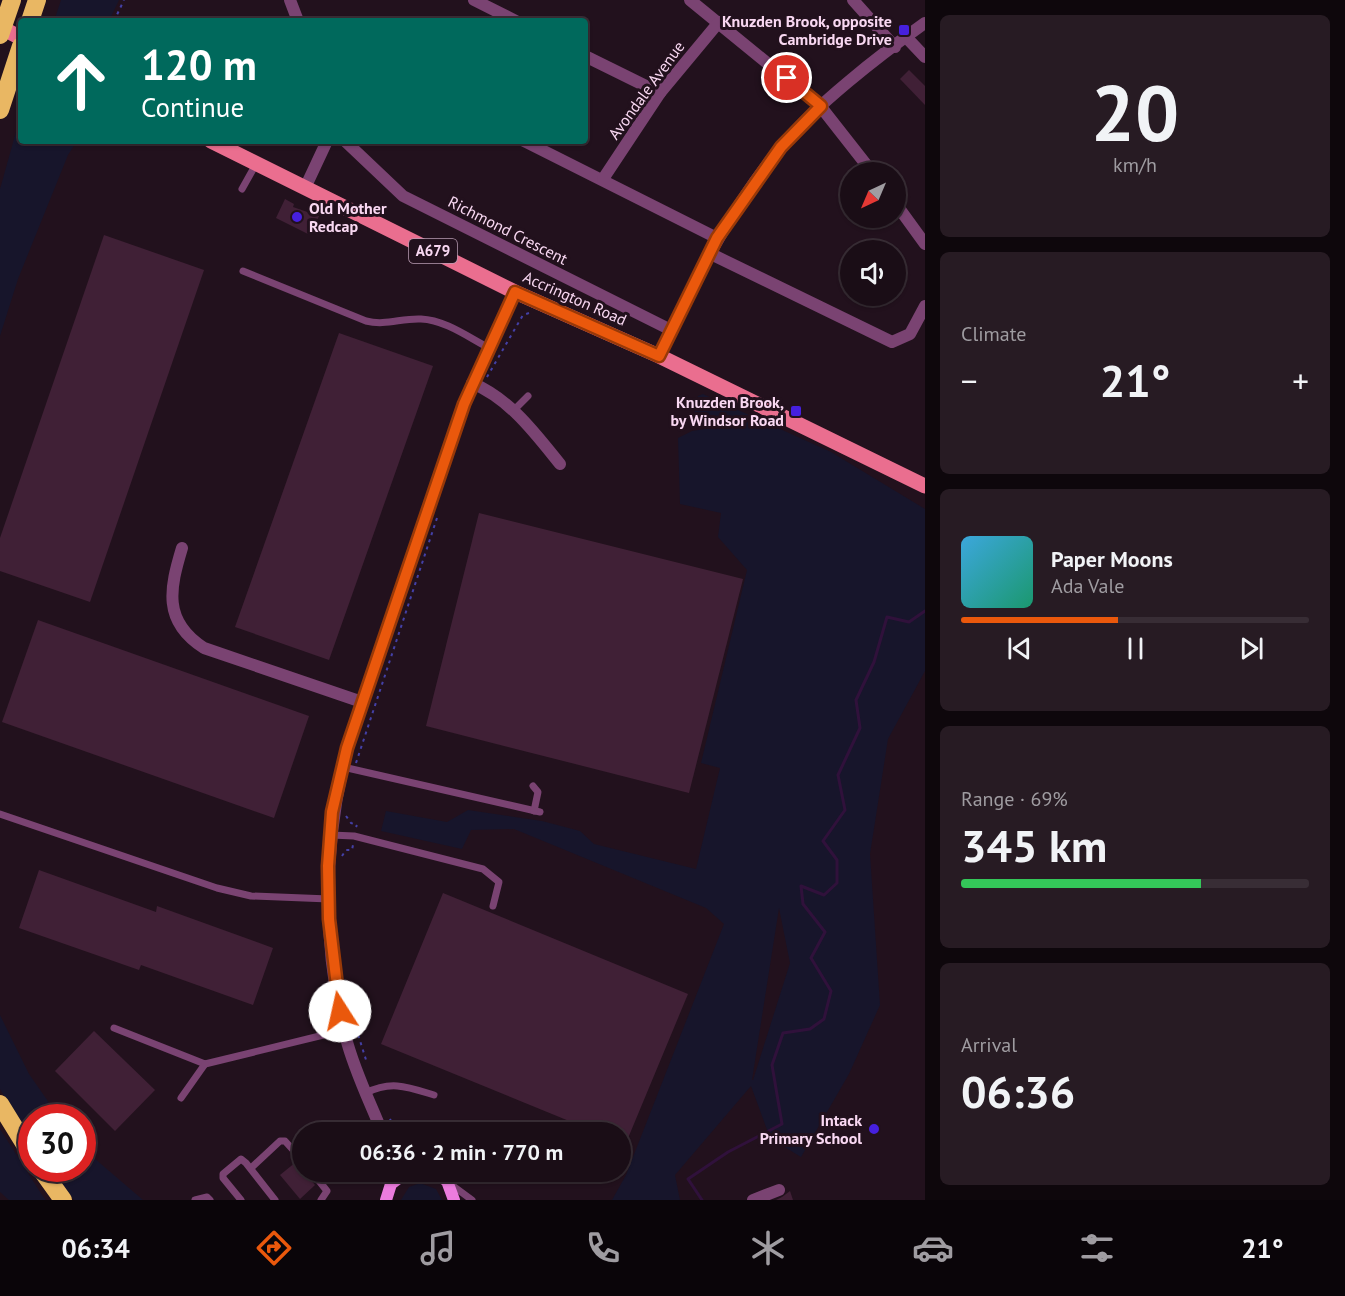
<!DOCTYPE html>
<meta charset="utf-8">
<style>
:root{--surface:#1a0d16;--page:#271b23;--text:#f1f3f6;--muted:#9f9ca1;--line:#382d35;--accent:#ea580c}
body{margin:0;font-family:"PT Sans",sans-serif;background:var(--page);color:var(--text);height:100vh;display:flex;flex-direction:column;font-size:22px;white-space:nowrap}
*{box-sizing:border-box;margin:0}
p{font-size:20px;color:var(--muted)}
.icon{flex:none;width:33px;height:33px;fill:none;stroke:currentColor;stroke-width:2;stroke-linecap:round;stroke-linejoin:round}
.map{position:relative;flex:1;overflow:hidden}
.sheet{display:flex;flex-direction:column;gap:15px;padding:15px;background:#0e070c;width:420px}
.sheet>*{flex:none}
.banner{position:absolute;left:18px;top:18px;width:570px;height:126px;border-radius:6px;box-shadow:0 2px 4px #0004,0 0 0 2px var(--line);background:#00695c;color:#fff;overflow:hidden}
.needle{width:39px;rotate:224deg}
.fabs{position:absolute;left:840px;top:162px;display:grid;gap:12px}
.fabs a{display:grid;place-items:center;width:66px;height:66px;border-radius:50%;background:var(--surface);box-shadow:0 2px 4px #0004,0 0 0 2px var(--line);font-size:30px}
.speed{position:absolute;left:18px;top:1104px;display:flex;gap:12px;font-size:30px;font-weight:700;text-align:center}
.speed>*{display:grid;place-content:center;width:78px;height:78px;border-radius:50%;background:var(--surface);box-shadow:0 2px 4px #0004,0 0 0 2px var(--line);line-height:1}
.speed .limit{border:9px solid #d22;background:#fff;color:#111}
.pin{position:absolute;display:grid;place-items:center;width:51px;height:51px;color:#fff;margin:-26px;border:3px solid #fff;border-radius:50%;box-shadow:0 2px 6px #0007}
.me{position:absolute;width:66px;margin:-33px;rotate:350deg;stroke-linejoin:round;filter:drop-shadow(0 0 4px #0008)}
.turn{display:flex;align-items:center;gap:21px;height:126px;padding:0 24px;font-size:27px}
.turn .icon{width:78px;height:78px;stroke-width:2.5}
.turn b{display:block;font-size:42px;line-height:51px}
.big{font-size:45px;font-weight:700;line-height:1.1}
.sheet .card{flex:1;display:flex;flex-direction:column;justify-content:center;gap:9px;min-width:0;padding:0 21px;border-radius:9px;background:var(--page)}
.sheet .dial{align-items:center;gap:0}
.dial b{font-size:78px;line-height:1}
.song{display:flex;align-items:center;gap:18px}
.cover{width:72px;height:72px;border-radius:9px;background:linear-gradient(135deg,hsl(200 70% 55%),hsl(160 70% 35%))}
.played{height:6px;border-radius:3px;background:linear-gradient(90deg,var(--accent) 45%,var(--line) 45%)}
.keys{display:flex;justify-content:space-around;direction:ltr}
.heat{display:flex;justify-content:space-between;align-items:center;font-size:33px;direction:ltr}
.charge{height:9px;border-radius:4px;background:linear-gradient(90deg,#34c759 69%,var(--line) 0)}
.trip{position:absolute;left:292px;top:1122px;width:339px;height:60px;border-radius:30px;background:var(--surface);box-shadow:0 2px 4px #0004,0 0 0 2px var(--line);font-weight:700;line-height:60px;text-align:center}
.tabs{display:flex;height:96px;justify-content:space-around;align-items:center;background:#0a0509;color:var(--muted)}
.tabs .icon{width:42px;height:42px}
.tabs .active{color:var(--accent)}
.tabs b{font-size:27px;color:var(--text)}
main{display:flex;flex:1;min-height:0}
.map>svg:first-child{display:block}
</style>
<main>
<div class="map">
<svg width="925" height="1200" viewBox="0 0 925 1200">
<rect width="100%" height="100%" fill="#22111d"/>
<g fill="#17152b" fill-rule="evenodd">
<polygon points="61,0 119,0 109,21 54,21"/>
<polygon points="21,114 21,141 77,141 68,155 18,279 0,336 0,189"/>
<path d="M703 394 831 452 925 509V671L888 739 870 854 880 1005 849 1074 801 1157 770 1138 751 1086 675 1175 680 1200H612L626 1175 724 924 706 908 514 829 471 830 462 849 381 831 386 811 447 822 468 810 542 821 580 831 594 844 696 869 720 768 701 763 747 570 718 537 721 513 680 504 678 438 692 431 705 429 707 424 695 416 694 403 698 396ZM779 908 790 963 753 1080H752Z"/>
<polygon points="0,1015 29,1074 59,1117 32,1118 31,1141 0,1089"/>
<polygon points="0,1129 42,1195 46,1200 9,1200 0,1192"/>
<polygon points="83,1145 94,1158 143,1200 74,1200 50,1169 82,1168"/>
<polygon points="420,1183 436,1189 442,1200 401,1200 409,1187"/>
</g>
<g fill="none" stroke-linecap="round" stroke-linejoin="round">
<polyline stroke="#30113b" stroke-width="3" points="702,1200 688,1179 728,1152 782,1124 772,1065 783,1033 810,1029 824,1019 831,991 811,958 825,932 803,904 801,886 824,895 837,883 837,860 823,841 845,810 838,775 860,728 856,700 874,662 887,617 909,622 925,611"/>
</g>
<g fill="#402036">
<polygon points="909,70 925,86 925,105 900,79"/>
<polygon points="285,199 294,204 293,207 319,216 310,235 276,218"/>
<polygon points="104,235 204,270 90,602 0,571 0,538"/>
<polygon points="339,333 433,366 329,660 235,627"/>
<polygon points="479,513 743,579 689,793 426,726"/>
<polygon points="38,620 309,716 274,818 2,722"/>
<polygon points="39,870 156,912 157,906 273,948 253,1005 141,965 139,970 19,928"/>
<polygon points="443,893 688,994 621,1155 621,1132 596,1132 381,1044"/>
<polygon points="94,1031 155,1090 115,1131 55,1071"/>
<polygon points="296,1162 315,1185 300,1199 280,1175"/>
<polygon points="790,1191 793,1200 776,1200 782,1197"/>
</g>
<g fill="none" stroke-linecap="round" stroke-linejoin="round">
<g stroke="#4440a6" stroke-width="2" stroke-dasharray="3 4.5" stroke-linecap="butt">
<polyline points="114,21 124,0"/>
<polyline points="487,377 523,315 529,313"/>
<polyline points="356,763 438,515"/>
<polyline points="346,816 351,823 357,825 356,827"/>
<polyline points="342,856 346,850 352,850 353,845"/>
<polyline points="356,1028 367,1063"/>
<polyline points="390,1119 396,1132"/>
<polyline points="457,1172 464,1182"/>
</g>
<g stroke="#7a4372" stroke-width="7">
<polyline points="242,189 256,164"/>
<path d="M243 271 366 321C386 326 401 318 421 319 445 320 468 337 489 348"/>
<polyline points="515,292 464,404 343,767 540,812"/>
<polyline points="513,411 528,396"/>
<polyline points="533,786 538,792 534,811"/>
<polyline points="0,814 217,888 251,896 329,899"/>
<polyline points="331,835 354,836 483,869 499,882 493,906"/>
<polyline points="114,1028 205,1064 344,1030"/>
<path d="M366 1093C391 1080 408 1087 434 1095"/>
<polyline points="181,1098 205,1064"/>
<polyline points="251,1168 280,1141 285,1141 303,1161"/>
<polyline points="312,1172 327,1191 321,1200"/>
<polyline points="449,1183 472,1200"/>
<polyline points="195,1200 207,1197 210,1200"/>
<polyline points="241,1200 223,1178 223,1174 241,1159 246,1163 275,1200"/>
</g>
<g stroke="#7a4372" stroke-width="12">
<polyline points="290,0 298,21"/>
<polyline points="474,0 516,21"/>
<polyline points="690,0 821,107 872,172"/>
<polyline points="853,0 895,47"/>
<polyline points="906,37 925,57"/>
<polyline points="585,56 660,93"/>
<polyline points="345,141 403,196 671,330"/>
<polyline points="524,141 717,238"/>
<polyline points="603,179 660,93 719,22"/>
<polyline points="305,188 327,141"/>
<polyline points="896,204 925,244"/>
<polyline points="709,253 892,342 910,334 925,306"/>
<path d="M659 356C693 283 729 211 780 148 814 106 880 55 925 23"/>
<path d="M472 383C510 399 535 433 560 464"/>
<path d="M182 548C170 588 162 621 204 648L362 702"/>
<path d="M343 767C323 855 323 950 346 1038 354 1070 370 1102 382 1132"/>
<polyline points="390,1172 391,1184"/>
<polyline points="753,1200 779,1190"/>
</g>
<g stroke="#ec7cde" stroke-width="12">
<polyline points="433,1172 447,1181 454,1200"/>
<polyline points="386,1200 391,1184 407,1172"/>
</g>
<g stroke="#ea6e8f" stroke-width="15">
<polyline points="0,27 21,38"/>
<polyline points="211,141 515,292 659,356 925,486"/>
</g>
<g stroke="#e9b763" stroke-width="18">
<polyline points="30,21 37,0"/>
<polyline points="0,110 21,46"/>
<polyline points="0,1104 32,1156"/>
<polyline points="40,1168 63,1200"/>
</g>
<polyline stroke="#e9b763" stroke-width="18" points="0,35 12,0"/>
</g>
<g fill="none" stroke-linecap="round" stroke-linejoin="round">
<g stroke="#983908" stroke-width="15">
<polyline id="route" points="340,1011 329,919 328,866 332,812 347,748 464,404 515,292 659,356 717,238 781,147 821,106 787,78"/>
</g>
<use href="#route" stroke="#ea580c" stroke-width="10"/>
</g>
<g fill="#4620de" stroke="#22111d" stroke-width="2">
<rect x="898" y="24" width="12" height="12" rx="3"/>
<circle cx="297" cy="217" r="6"/>
<rect x="790" y="405" width="12" height="12" rx="3"/>
<circle cx="874" cy="1129" r="6"/>
</g>
<g text-anchor="middle" stroke-width="6" stroke-linejoin="round" paint-order="stroke">
<rect fill="#22111d" stroke="#b89cb2" stroke-width="1.5" x="409" y="239" width="48" height="24" rx="4.5"/>
<g font-size="15" font-weight="bold" fill="#f9d8f2">
<text x="433" y="256">A679</text>
</g>
<g font-size="16" font-weight="bold" fill="#f9d8f2" stroke="#22111d" text-anchor="end">
<text x="892" y="27">Knuzden Brook, opposite<tspan x="892" dy="18">Cambridge Drive</tspan></text>
<text x="309" y="214" text-anchor="start">Old Mother<tspan x="309" dy="18">Redcap</tspan></text>
<text x="784" y="408">Knuzden Brook,<tspan x="784" dy="18">by Windsor Road</tspan></text>
<text x="862" y="1126">Intack<tspan x="862" dy="18">Primary School</tspan></text>
</g>
<g font-size="16" fill="#f9d8f2" stroke="#22111d">
<text transform="translate(646 90) rotate(-54)" y="6">Avondale Avenue</text>
<text transform="translate(508 230) rotate(27)" y="6">Richmond Crescent</text>
<text transform="translate(575 298) rotate(24)" y="6">Accrington Road</text>
</g>
</g>
</svg>
<div class="fabs">
<a><svg class="needle" viewBox="-14 -14 28 28"><path d="M0-13l5 13h-10z" fill="#e53935"/><path d="M0 13l5-13h-10z" fill="#9f9ca1"/></svg></a>
<a><svg class="icon" aria-label="sound" viewBox="0 0 24 24"><path d="M4 9h4l5-4v14l-5-4H4zM17 9q2 3 0 6"/></svg></a>
</div>
<div class="speed"><div class="limit">30</div></div>
<div class="pin" style="left:787px;top:78px;background:#d93025"><svg class="icon" aria-label="arrive" viewBox="0 0 24 24"><path d="M6 21V4h12l-3 4 3 4H6"/></svg></div>
<svg class="me" style="left:340px;top:1011px" viewBox="-20 -20 40 40"><circle r="19" fill="#fff"/><path d="M0-13L10 11 0 6-10 11z" fill="#ea580c"/></svg>
<div class="trip">06:36 · 2 min · 770 m</div>
<div class="banner">
<div class="turn"><svg class="icon" aria-label="ahead" viewBox="0 0 24 24"><path d="M12 20V5M6 11l6-6 6 6"/></svg><div><b>120 m</b>Continue</div></div>
</div>
</div>
<section class="sheet">
<div class="card dial"><b>20</b><p>km/h</p></div>
<div class="card"><p>Climate</p>
<div class="heat"><a>−</a><b class="big">21°</b><a>+</a></div>
</div>
<div class="card">
<div class="song"><i class="cover"></i><div><b>Paper Moons</b><p>Ada Vale</p></div></div>
<div class="played"></div>
<div class="keys"><svg class="icon" aria-label="previous" viewBox="0 0 24 24"><path d="M18 5L8 12l10 7zM5 5v14"/></svg><svg class="icon" aria-label="pause" viewBox="0 0 24 24"><path d="M8 5v14M16 5v14"/></svg><svg class="icon" aria-label="next" viewBox="0 0 24 24"><path d="M6 5l10 7-10 7zM19 5v14"/></svg></div>
</div>
<div class="card"><p>Range · 69%</p><b class="big">345 km</b><div class="charge"></div></div>
<div class="card"><p>Arrival</p><b class="big">06:36</b></div>
</section>
</main>
<nav class="tabs">
<b>06:34</b>
<svg class="icon active" aria-label="directions" viewBox="0 0 24 24"><path d="M12 3l9 9-9 9-9-9zM9 14v-3h6M13 9l2 2-2 2"/></svg>
<svg class="icon" aria-label="music" viewBox="0 0 24 24"><path d="M9 18V5l10-2v13"/><circle cx="6" cy="18" r="3"/><circle cx="16" cy="16" r="3"/></svg>
<svg class="icon" aria-label="phone" viewBox="0 0 24 24"><path d="M5 4h4l2 5-3 2q2 4 5 5l2-3 5 2v4C11 20 4 13 5 4z"/></svg>
<svg class="icon" aria-label="climate" viewBox="0 0 24 24"><path d="M12 3v18M4 7l16 10M4 17L20 7"/></svg>
<svg class="icon" aria-label="car" viewBox="0 0 24 24"><path d="M5 17H2v-5l4-1 3-4h7l3 4 3 1v5h-3M9 17h6M6 11h13"/><circle cx="7" cy="17" r="2"/><circle cx="17" cy="17" r="2"/></svg>
<svg class="icon" aria-label="filters" viewBox="0 0 24 24"><path d="M4 7h16M4 17h16"/><circle cx="9" cy="7" r="2"/><circle cx="15" cy="17" r="2"/></svg>
<b>21°</b>
</nav>
